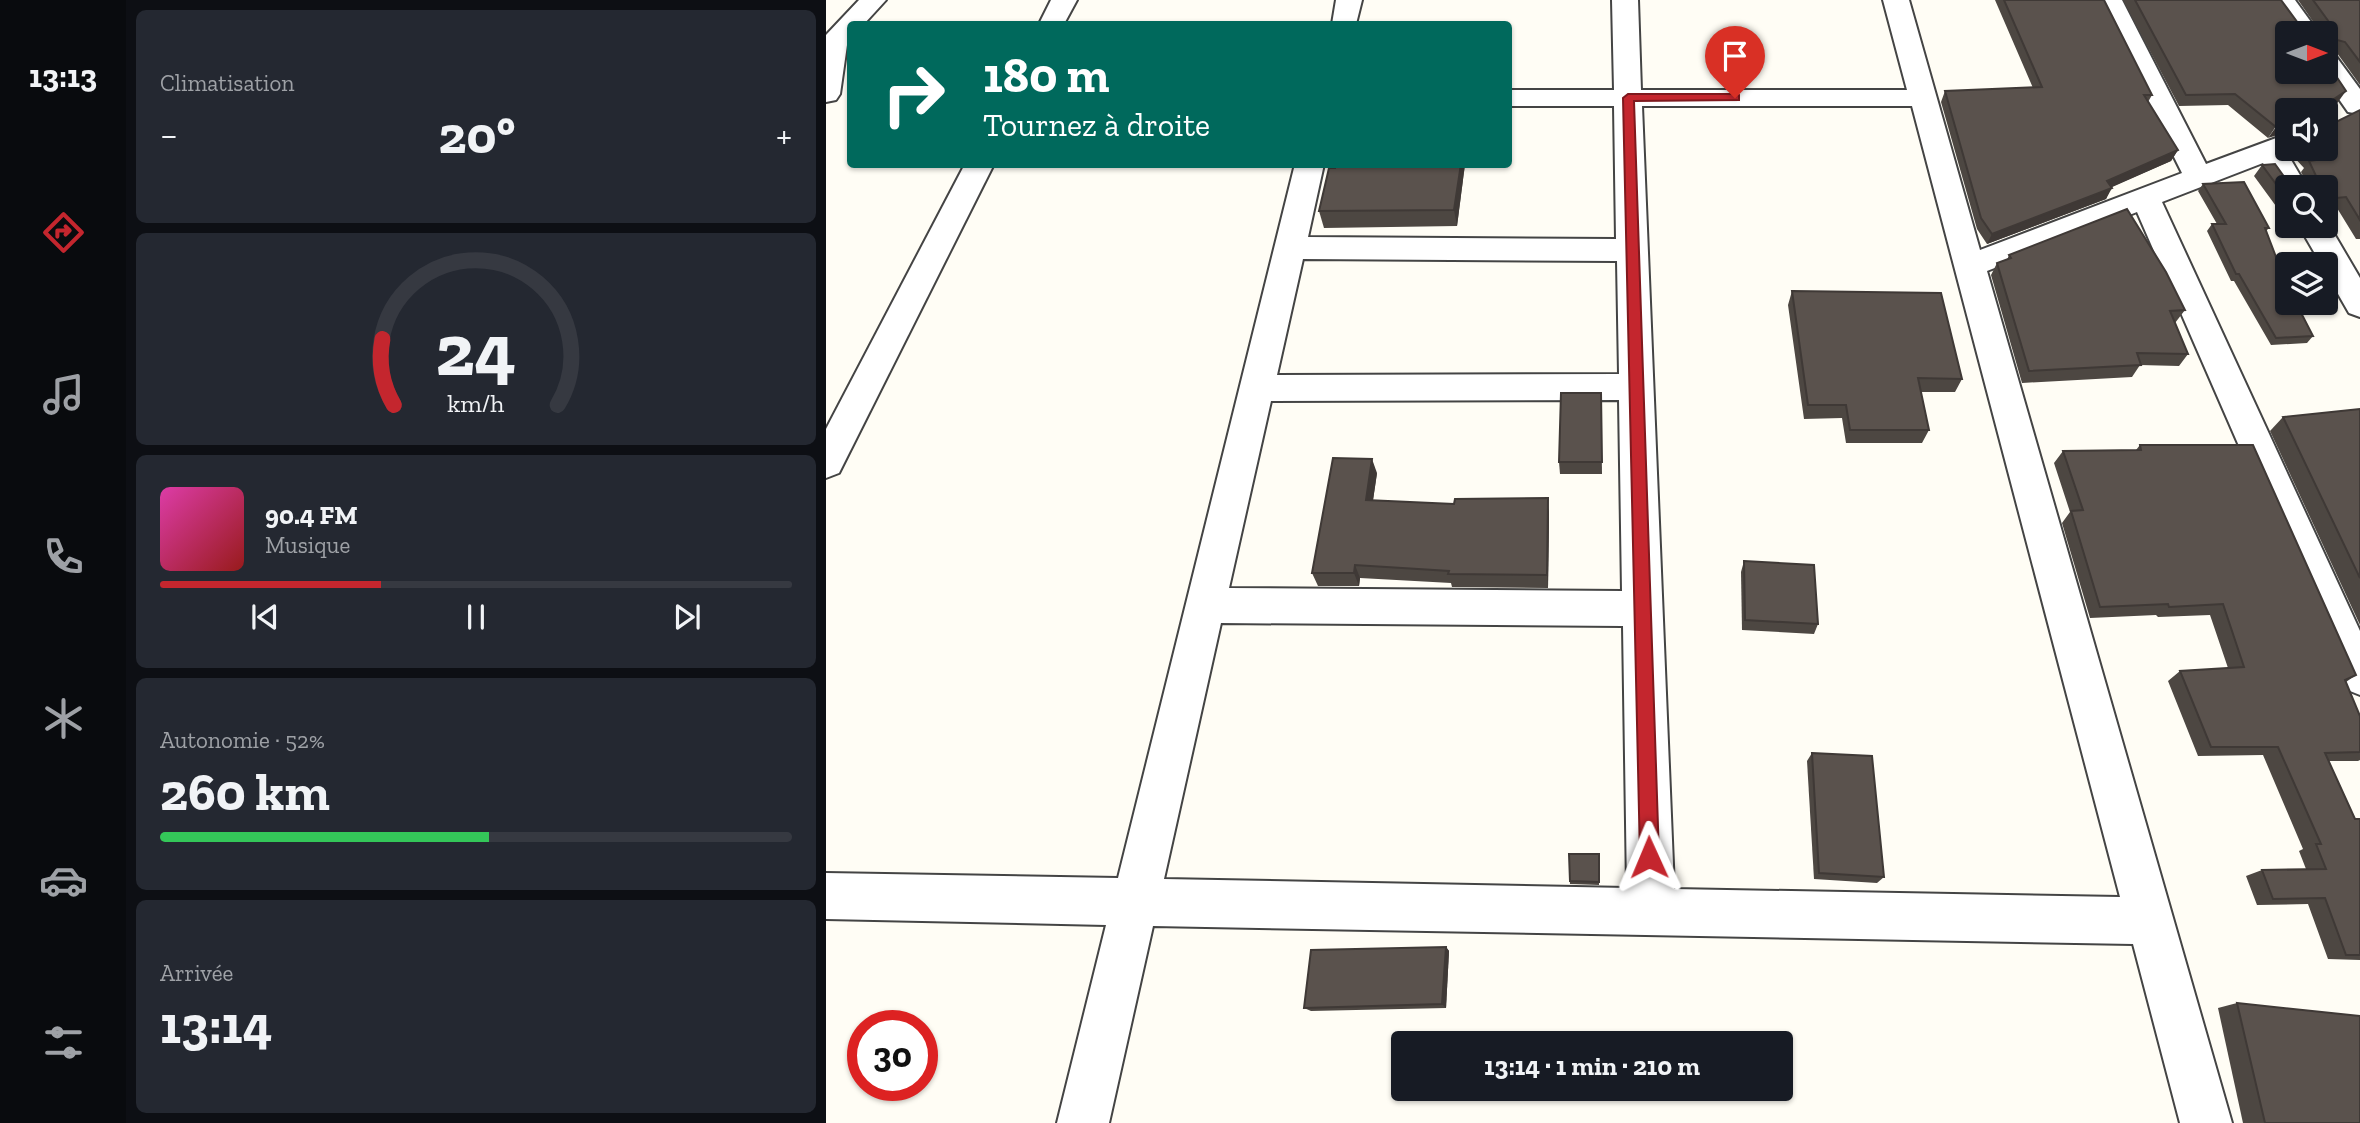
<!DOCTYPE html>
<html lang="fr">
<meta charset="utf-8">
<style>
:root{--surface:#171b24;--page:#242831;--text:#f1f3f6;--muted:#9ea1a6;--line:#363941;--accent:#c4262e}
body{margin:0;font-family:"Zilla Slab",serif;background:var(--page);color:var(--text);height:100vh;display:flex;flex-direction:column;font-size:26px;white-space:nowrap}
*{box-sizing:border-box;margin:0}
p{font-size:23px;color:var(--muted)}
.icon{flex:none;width:38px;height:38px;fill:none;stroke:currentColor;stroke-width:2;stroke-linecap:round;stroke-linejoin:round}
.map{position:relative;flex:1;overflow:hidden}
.sheet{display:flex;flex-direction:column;gap:10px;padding:10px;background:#0d0f14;width:700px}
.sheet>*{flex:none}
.guide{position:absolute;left:21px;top:21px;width:665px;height:147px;border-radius:7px;box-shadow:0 2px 5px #0004;background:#00695c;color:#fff;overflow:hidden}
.needle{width:46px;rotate:90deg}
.fabs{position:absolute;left:1449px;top:21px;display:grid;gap:14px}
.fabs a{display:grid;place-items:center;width:63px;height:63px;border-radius:7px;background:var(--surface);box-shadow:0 2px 5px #0004;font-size:35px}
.speed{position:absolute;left:21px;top:1010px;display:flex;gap:14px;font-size:35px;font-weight:700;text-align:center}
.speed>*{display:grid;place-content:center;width:91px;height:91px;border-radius:50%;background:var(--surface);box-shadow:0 2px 5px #0004;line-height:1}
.speed .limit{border:10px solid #d22;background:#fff;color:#111}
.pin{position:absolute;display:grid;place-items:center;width:60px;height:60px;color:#fff;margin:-72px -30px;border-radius:50% 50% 50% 0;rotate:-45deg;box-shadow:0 0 7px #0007}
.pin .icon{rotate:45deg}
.me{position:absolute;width:77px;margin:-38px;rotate:359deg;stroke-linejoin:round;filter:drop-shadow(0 0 5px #0008)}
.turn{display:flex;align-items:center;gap:24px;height:147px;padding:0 21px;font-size:32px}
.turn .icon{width:91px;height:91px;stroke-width:2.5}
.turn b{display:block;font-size:49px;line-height:60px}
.big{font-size:52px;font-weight:700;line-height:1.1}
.sheet .tile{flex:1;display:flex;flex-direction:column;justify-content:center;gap:10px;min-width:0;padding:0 24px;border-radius:10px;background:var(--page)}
.sheet .dial{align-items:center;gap:0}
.dial svg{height:182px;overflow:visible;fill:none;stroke:var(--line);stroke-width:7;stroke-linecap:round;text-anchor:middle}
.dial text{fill:var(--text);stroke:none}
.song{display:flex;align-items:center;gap:21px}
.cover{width:84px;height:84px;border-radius:10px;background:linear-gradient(135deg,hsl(320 70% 55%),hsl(0 70% 35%))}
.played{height:7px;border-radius:4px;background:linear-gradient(90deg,var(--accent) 35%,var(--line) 35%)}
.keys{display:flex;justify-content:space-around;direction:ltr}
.heat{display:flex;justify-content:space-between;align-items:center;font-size:38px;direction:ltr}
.charge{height:10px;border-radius:5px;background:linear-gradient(90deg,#34c759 52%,var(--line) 0)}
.trip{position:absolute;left:565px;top:1031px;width:402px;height:70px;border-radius:7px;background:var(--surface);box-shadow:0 2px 5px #0004;font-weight:700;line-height:70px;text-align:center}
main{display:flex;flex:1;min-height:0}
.menu{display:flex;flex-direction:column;width:126px;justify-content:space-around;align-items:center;background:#090b0e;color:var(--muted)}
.menu .icon{width:49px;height:49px}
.menu .current{color:var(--accent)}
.menu b{font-size:32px;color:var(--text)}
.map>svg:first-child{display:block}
</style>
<main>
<nav class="menu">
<b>13:13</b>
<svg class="icon current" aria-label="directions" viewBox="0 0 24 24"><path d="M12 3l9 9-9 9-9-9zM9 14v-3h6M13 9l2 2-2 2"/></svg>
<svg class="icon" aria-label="music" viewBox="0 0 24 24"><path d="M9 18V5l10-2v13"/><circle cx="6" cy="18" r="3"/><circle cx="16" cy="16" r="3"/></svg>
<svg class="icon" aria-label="phone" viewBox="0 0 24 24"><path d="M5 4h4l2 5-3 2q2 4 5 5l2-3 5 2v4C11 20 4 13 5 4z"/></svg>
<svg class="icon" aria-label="climate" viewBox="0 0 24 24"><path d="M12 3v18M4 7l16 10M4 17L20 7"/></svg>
<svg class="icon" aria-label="car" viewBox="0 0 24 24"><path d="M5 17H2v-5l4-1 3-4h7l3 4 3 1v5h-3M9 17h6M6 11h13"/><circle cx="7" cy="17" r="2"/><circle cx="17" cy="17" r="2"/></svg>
<svg class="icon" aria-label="filters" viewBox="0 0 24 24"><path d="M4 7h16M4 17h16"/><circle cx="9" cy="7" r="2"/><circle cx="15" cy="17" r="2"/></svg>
</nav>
<section class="sheet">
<div class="tile"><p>Climatisation</p>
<div class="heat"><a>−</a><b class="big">20°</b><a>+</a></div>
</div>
<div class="tile dial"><svg viewBox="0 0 100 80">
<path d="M14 69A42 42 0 1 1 86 69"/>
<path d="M14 69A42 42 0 0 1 9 40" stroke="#c4262e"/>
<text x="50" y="56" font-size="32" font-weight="700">24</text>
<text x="50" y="72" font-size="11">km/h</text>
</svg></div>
<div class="tile">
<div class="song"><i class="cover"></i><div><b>90.4 FM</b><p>Musique</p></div></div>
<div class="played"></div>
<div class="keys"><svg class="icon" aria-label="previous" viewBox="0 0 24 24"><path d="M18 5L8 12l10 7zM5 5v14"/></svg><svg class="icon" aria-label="pause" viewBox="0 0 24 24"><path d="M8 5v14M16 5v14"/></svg><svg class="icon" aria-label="next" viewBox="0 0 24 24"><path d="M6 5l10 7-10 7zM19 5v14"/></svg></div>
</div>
<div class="tile"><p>Autonomie · 52%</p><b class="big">260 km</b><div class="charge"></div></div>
<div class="tile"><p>Arrivée</p><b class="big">13:14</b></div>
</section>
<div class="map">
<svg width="1534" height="1123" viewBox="0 0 1534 1123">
<rect width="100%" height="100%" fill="#fffdf5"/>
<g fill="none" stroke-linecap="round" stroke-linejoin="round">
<g stroke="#444" stroke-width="4">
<g id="minor">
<polygon points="33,0 60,0 38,24 24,24 14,94 10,100 0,102 0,35"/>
<polygon points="225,0 251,0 238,24 213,24"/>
<polygon points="510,0 536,0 530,24 506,24"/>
<path d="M786 0H812L815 90H1081L1057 0H1083L1154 250 1356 173 1270 0H1296L1380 164 1461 134V149H1471L1461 153 1481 187H1461V195L1456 194 1437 163 1336 202 1534 631V695L1519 689 1311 212 1161 271 1406 1123H1354L1307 944 327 926 283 1123H231L280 925 0 919V873L292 878 469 164H498L482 237 790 239 788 106H682V90H788ZM816 106H1086L1294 897 848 889ZM477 259 791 261 793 374 451 375ZM793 400 796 591 403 588 445 401ZM395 623 797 626 801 888 338 879Z"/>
<polygon points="1443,0 1469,0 1493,33 1467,33"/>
<polygon points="1500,53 1509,55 1534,89 1534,114 1522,112 1494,72 1500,72"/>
<polygon points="139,164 168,164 13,473 0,478 0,429"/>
<polygon points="1500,220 1534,278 1534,317 1523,313 1500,273 1500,264 1495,264 1473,226 1500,226"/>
</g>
</g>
<use href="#minor" fill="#fff" fill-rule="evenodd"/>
</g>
<g fill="#4d4742">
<polygon points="1169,0 1278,0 1326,95 1322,102 1352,150 1345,161 1285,187 1280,199 1161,244 1151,229 1115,102 1119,91 1207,88"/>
<polygon points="1297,0 1455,0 1472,23 1488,23 1472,0 1534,0 1534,85 1511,53 1505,52 1501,64 1512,102 1506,106 1508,123 1534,110 1534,239 1530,239 1511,208 1500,209 1500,187 1461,187 1461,212 1455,213 1428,176 1436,165 1464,185 1467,186 1472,179 1478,178 1475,172 1478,168 1465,154 1469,149 1500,149 1461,110 1442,138 1402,105 1353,106"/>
<polygon points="509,164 639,164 631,226 498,228 493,211"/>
<polygon points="1377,184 1443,228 1440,231 1459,282 1487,336 1481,343 1445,345 1408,281 1405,281 1381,231 1386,224 1391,224 1372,191"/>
<polygon points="1183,255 1359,310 1349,323 1362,354 1353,366 1314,365 1306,377 1196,383 1165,275 1171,263 1181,260"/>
<polygon points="966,291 1136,379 1129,392 1095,392 1103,430 1096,443 1020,443 1016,418 978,419 962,305"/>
<polygon points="775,393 776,474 734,474 733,462"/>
<polygon points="1534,409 1534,625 1444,431 1457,417"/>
<polygon points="1314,445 1530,675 1520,682 1534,716 1534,760 1532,761 1503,761 1529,819 1534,819 1534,960 1502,959 1482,904 1431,905 1420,876 1436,870 1480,869 1473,851 1477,849 1437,755 1372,756 1342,681 1354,671 1402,668 1384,615 1332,617 1330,615 1264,618 1236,523 1244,512 1228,463 1237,451 1310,450"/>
<polygon points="551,473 547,500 723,512 722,588 626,587 625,583 534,578 533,586 492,586 486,573"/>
<polygon points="918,561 992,624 988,634 916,630 915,572"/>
<polygon points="986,753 1058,877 1051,883 988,879 981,761"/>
<polygon points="743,854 773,854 773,885 744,884"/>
<polygon points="620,947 623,951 620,1008 485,1011 478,1008"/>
<polygon points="1411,1003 1534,1123 1417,1123 1392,1008"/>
</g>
<g fill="#3f3936">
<polygon points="1520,91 1512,102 1500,110 1505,101"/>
<polygon points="1461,123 1461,132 1442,138 1450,127"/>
<polygon points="1352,150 1345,161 1275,192 1281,181"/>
<polygon points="635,164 639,164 631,226 628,210"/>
<polygon points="1286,188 1280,199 1161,244 1166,234"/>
<polygon points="546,459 551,473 545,514 540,500"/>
<polygon points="722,498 723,512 722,588 721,575"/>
<polygon points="529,565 534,578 533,586 528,573"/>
<polygon points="620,947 623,951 620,1008 616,1004"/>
</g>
<g fill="#5a524d" stroke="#3f3936" stroke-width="2">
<polygon points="1178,0 1278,0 1326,95 1318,95 1352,150 1281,181 1286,188 1166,234 1155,218 1119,91 1216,87"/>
<polygon points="1309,0 1455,0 1472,23 1503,22 1487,0 1534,0 1534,62 1519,42 1508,39 1505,42 1505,58 1500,60 1500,33 1461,33 1461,72 1500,72 1500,61 1520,91 1505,101 1508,123 1534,110 1534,220 1520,197 1500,199 1500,187 1461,187 1461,199 1436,165 1449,164 1464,185 1471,186 1472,179 1491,178 1483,161 1490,160 1479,149 1500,149 1500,110 1461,110 1461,123 1450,127 1409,94 1360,95"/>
<polygon points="509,164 635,164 628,210 493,211 503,168 509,168"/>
<polygon points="1418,182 1443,228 1439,228 1461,286 1461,303 1470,303 1487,336 1450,338 1413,274 1410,274 1386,224 1400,224 1377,184"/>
<polygon points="1301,209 1340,272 1359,310 1344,311 1362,354 1311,353 1315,365 1203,371 1171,263 1185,258 1183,255"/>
<polygon points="966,291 1115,293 1136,379 1092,378 1103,430 1024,430 1020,405 982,405"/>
<polygon points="735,393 775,393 776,462 733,462"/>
<polygon points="1534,409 1534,578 1457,417"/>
<polygon points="1314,445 1427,445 1530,675 1519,680 1534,716 1534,752 1499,753 1529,819 1534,819 1534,955 1520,955 1499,898 1447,899 1436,870 1500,869 1490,844 1495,844 1452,747 1385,747 1354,671 1418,667 1397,604 1343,607 1342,604 1274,607 1245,511 1257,510 1237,451 1315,450"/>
<polygon points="507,458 546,459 540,500 628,504 629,499 722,498 721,575 622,574 623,571 529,565 528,573 486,573"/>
<polygon points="918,561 988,565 992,624 919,620"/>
<polygon points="986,753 1046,756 1058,877 993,873"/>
<polygon points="743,854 773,854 773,882 744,881"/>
<polygon points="620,947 616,1004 478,1008 485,950"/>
<polygon points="1411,1003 1534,1016 1534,1123 1439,1123"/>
</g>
<polygon fill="#c4262e" stroke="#7f191e" stroke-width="2" points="909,94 913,95 913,100 808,101 833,857 830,863 823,866 817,863 814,857 797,98 802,94"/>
</svg>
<div class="fabs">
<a><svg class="needle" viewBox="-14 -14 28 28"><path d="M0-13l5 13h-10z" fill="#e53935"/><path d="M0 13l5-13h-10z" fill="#9ea1a6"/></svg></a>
<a><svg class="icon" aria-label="sound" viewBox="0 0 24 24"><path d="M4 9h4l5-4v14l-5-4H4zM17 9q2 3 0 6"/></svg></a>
<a><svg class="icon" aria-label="search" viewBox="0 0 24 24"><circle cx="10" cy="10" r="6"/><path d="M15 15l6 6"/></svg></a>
<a><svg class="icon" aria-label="layers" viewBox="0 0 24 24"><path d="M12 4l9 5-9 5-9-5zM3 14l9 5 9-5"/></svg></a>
</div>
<div class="speed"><div class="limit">30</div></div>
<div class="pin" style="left:909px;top:98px;background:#d93025"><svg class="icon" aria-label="arrive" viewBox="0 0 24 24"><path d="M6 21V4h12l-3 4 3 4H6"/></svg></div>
<svg class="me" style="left:823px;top:857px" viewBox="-20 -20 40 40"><path d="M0-17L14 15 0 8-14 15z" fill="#c4262e" stroke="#fff" stroke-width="4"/></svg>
<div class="trip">13:14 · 1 min · 210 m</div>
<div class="guide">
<div class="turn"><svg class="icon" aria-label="right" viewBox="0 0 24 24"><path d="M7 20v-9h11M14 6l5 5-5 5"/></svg><div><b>180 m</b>Tournez à droite</div></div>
</div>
</div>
</main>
